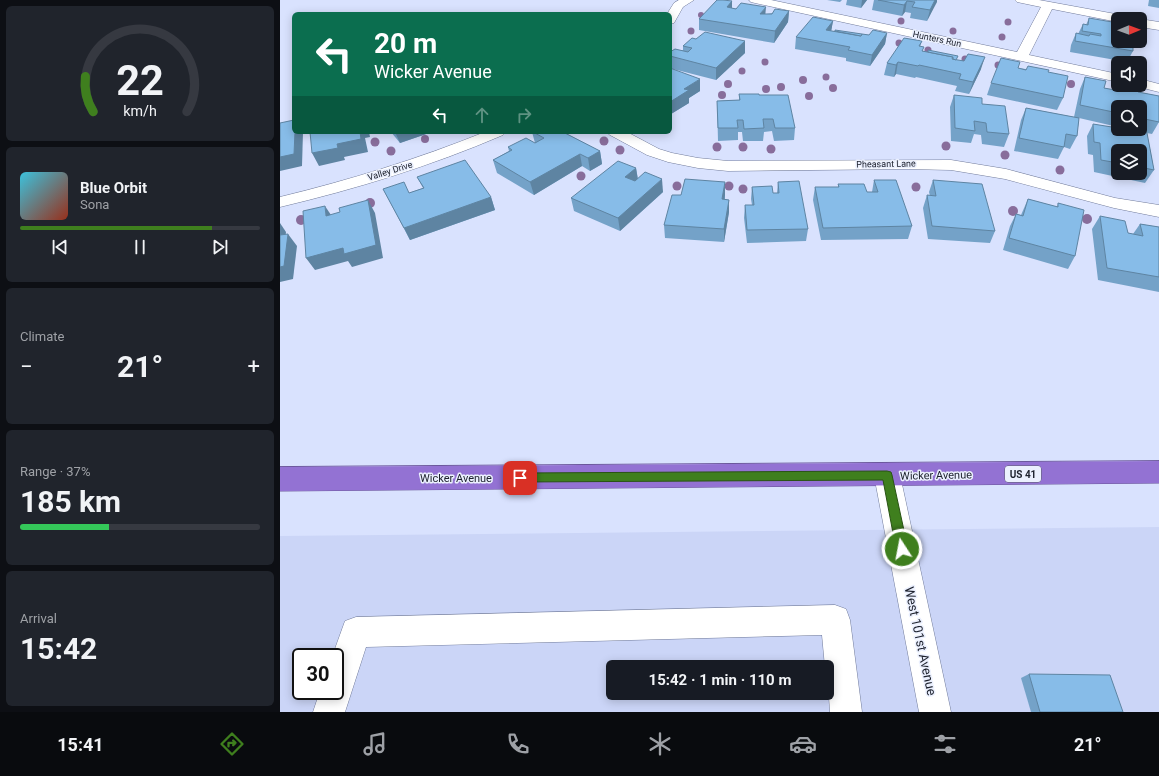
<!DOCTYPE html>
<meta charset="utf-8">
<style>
:root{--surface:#171b24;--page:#20242c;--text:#f1f3f6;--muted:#9ea1a6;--line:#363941;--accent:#3f7f1e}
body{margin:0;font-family:Roboto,sans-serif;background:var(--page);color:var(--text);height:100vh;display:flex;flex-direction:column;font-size:15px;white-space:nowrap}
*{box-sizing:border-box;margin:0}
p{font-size:13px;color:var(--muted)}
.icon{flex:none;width:22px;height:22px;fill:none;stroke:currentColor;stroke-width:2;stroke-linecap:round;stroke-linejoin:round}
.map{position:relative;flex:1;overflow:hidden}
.sheet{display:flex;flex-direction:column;gap:6px;padding:6px;background:#0d0f14;width:280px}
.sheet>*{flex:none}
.hud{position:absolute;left:12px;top:12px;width:380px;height:122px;border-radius:6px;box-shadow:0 2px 10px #0003;background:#0b6e4f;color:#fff;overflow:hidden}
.needle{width:26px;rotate:89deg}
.fabs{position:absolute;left:831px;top:12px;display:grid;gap:8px}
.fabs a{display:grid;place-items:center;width:36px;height:36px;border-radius:6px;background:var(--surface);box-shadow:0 2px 10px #0003;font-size:20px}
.speed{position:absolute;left:12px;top:648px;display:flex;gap:8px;font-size:20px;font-weight:700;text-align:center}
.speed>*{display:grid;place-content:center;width:52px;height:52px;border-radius:50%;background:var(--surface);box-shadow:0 2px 10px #0003;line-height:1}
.speed .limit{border:2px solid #111;border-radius:6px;background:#fff;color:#111}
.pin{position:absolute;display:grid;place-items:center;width:34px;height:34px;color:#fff;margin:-17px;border-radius:8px;box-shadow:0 2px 6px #0006}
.me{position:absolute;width:44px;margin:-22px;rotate:349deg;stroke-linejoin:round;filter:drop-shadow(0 0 3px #0008)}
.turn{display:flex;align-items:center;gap:14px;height:84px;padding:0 16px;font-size:18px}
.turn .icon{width:52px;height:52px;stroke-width:2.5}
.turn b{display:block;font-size:28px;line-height:34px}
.lanes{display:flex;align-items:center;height:38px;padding:0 16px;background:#0003;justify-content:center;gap:20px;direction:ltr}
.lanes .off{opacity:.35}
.big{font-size:30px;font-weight:700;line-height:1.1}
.sheet .card{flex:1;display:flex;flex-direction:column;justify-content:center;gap:6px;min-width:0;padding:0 14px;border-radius:6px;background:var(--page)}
.sheet .dial{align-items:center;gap:0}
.dial svg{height:104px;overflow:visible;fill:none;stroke:var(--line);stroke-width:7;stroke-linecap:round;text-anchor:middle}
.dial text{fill:var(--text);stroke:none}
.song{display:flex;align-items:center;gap:12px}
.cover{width:48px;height:48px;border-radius:6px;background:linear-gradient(135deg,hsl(190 70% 55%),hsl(10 70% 35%))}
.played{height:4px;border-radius:2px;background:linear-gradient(90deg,var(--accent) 80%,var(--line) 80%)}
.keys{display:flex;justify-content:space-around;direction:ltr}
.heat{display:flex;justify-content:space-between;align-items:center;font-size:22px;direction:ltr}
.charge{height:6px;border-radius:3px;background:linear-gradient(90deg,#34c759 37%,var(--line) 0)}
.trip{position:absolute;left:326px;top:660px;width:228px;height:40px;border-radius:6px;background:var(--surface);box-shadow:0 2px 10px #0003;font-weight:700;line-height:40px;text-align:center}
.tab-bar{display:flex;height:64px;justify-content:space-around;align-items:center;background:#090b0e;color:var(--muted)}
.tab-bar .icon{width:28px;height:28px}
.tab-bar .on{color:var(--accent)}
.tab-bar b{font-size:18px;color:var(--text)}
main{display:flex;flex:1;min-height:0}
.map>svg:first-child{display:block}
</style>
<main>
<section class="sheet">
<div class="card dial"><svg viewBox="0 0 100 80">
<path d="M14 69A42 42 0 1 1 86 69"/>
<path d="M14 69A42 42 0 0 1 8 42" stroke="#3f7f1e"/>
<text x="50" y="56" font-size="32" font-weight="700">22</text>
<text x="50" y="72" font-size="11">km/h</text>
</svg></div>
<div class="card">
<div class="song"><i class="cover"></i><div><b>Blue Orbit</b><p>Sona</p></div></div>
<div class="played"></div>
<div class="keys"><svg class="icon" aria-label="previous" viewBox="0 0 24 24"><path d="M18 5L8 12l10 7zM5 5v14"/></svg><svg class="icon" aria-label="pause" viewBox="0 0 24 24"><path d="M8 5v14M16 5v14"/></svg><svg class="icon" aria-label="next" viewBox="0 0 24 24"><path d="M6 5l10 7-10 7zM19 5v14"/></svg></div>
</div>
<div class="card"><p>Climate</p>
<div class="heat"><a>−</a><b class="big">21°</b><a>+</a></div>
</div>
<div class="card"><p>Range · 37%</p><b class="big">185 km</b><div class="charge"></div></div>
<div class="card"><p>Arrival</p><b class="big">15:42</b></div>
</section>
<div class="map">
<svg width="879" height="712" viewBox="0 0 879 712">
<rect width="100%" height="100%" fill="#d9e2fe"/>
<path fill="#cbd5f7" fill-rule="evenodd" d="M879 527V712H0V536ZM21 657H55V691H21ZM333 667H547V693H333Z"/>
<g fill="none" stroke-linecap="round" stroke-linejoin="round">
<g stroke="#727c9b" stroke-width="1">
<g id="minor">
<polygon points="399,0 414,0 403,7 394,23 390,24 390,14 387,14 394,3"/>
<polygon points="469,0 491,0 737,52 761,7 737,2 735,0 759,0 841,15 845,16 847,19 838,19 838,22 772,9 749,55 838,74 838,82 475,3 471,2"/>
<polygon points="860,19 879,22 879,30 860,27"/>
<polygon points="860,79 879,84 879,92 855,86 860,85"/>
<path d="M205 132H226L223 135C151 166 76 189 0 207V197C70 180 138 159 205 132Z"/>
<polygon points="327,132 347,132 379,149 392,153 418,158 448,161 671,160 726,169 835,198 879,205 879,217 834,208 725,179 671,170 627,169 448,171 418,168 388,162 367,155 330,135"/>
<polygon points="607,463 616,467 620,475 671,712 639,712 594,475 598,467"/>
<polygon points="555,605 566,609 570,620 582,712 550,712 547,667 545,667 542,635 86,647 65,712 33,712 40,691 55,691 55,657 52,657 65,621 76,617"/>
</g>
</g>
<g stroke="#695599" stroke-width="1">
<polygon id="highway" points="879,461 879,483 0,491 0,467"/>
</g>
<use href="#minor" fill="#fff" fill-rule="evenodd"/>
<use href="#highway" fill="#9372d3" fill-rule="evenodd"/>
</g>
<g fill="#886d9b">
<circle cx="421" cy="15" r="3"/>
<circle cx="621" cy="21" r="3.5"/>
<circle cx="728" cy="22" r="3.5"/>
<circle cx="411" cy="31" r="3.5"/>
<circle cx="673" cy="31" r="3.5"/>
<circle cx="722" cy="37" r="3.5"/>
<circle cx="619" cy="43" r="3.5"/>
<circle cx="648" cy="50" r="3.5"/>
<circle cx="685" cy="59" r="3.5"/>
<circle cx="485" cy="62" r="3.5"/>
<circle cx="718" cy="65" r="3.5"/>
<circle cx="462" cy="71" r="3.5"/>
<circle cx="546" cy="77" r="3.5"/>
<circle cx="523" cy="80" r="4"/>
<circle cx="448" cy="84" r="4"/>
<circle cx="791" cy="84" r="4"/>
<circle cx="501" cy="87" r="4"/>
<circle cx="553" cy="88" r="4"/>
<circle cx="486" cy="89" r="4"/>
<circle cx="442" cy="95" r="4"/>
<circle cx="529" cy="96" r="4"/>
<circle cx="145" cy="139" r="4"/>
<circle cx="324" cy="141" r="4.5"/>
<circle cx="95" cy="142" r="4.5"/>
<circle cx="666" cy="146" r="4.5"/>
<circle cx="437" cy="147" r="4.5"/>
<circle cx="463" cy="147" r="4.5"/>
<circle cx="491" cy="149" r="4.5"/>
<circle cx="340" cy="150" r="4.5"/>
<circle cx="111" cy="151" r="4.5"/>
<circle cx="725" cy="155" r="4.5"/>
<circle cx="780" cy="170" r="4.5"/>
<circle cx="301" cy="176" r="4.5"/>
<circle cx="397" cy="186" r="4.5"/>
<circle cx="449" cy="186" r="4.5"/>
<circle cx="636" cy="187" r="4.5"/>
<circle cx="463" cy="189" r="4.5"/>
<circle cx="90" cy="203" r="5"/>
<circle cx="733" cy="211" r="5"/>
<circle cx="807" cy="219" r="5"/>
<circle cx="21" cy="220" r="5"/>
</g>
<g fill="#74a2c8" fill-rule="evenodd">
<polygon points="547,0 562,0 560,2"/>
<polygon points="567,0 587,0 581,8 566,5"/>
<polygon points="594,0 657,0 647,21 630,18 631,13 625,12 622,16 592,10"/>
<polygon points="869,0 879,0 879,8 868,6"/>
<polygon points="452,1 452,8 486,14 509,11 508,22 494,43 419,30 419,19"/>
<polygon points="809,18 853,51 847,62 790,52 791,45 796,33 798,34 803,24 806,25"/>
<polygon points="553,21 551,31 589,35 607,33 605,44 590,66 566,61 566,58 515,49 516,37"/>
<polygon points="416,39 465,41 465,53 436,80 393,69 420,91 409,98 409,103 391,114 391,119 390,120 390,52 403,50 403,46"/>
<polygon points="642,41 640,47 643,51 676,60 701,69 689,94 675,91 677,86 636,77 635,78 616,74 614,77 604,75 607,63"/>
<polygon points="738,68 768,72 783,98 777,110 707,95 711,83"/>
<path d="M805 77 824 88 833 90 836 84 858 92 879 96V122L872 134 867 133 874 170 865 183 814 172 813 155 808 154 807 136 813 124 865 133 848 129H860V107H838V127L799 118 797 136 790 149 784 147 778 159 734 151 741 120 746 108 794 117 800 89ZM838 151H860V173H838Z"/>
<polygon points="459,94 479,95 515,128 514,140 494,141 492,131 484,132 483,141 463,141 462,132 458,132 458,140 438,141 437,101 459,100"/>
<polygon points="674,95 702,104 729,134 724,147 702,144 701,135 694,134 691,143 671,141 670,107"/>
<polygon points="111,132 152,132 120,143"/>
<polygon points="252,132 283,132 320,151 322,164 310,171 302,166 254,195 217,173 213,160 229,151 228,147 255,143"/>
<polygon points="356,168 358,179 383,192 340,231 294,211 291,198"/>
<polygon points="137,177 211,197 215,210 130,240 103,189 129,193 143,188"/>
<polygon points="594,180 632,226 628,239 541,240 533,200 535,187 558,187 558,184 587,192 592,192"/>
<polygon points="653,180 715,231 710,243 648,239 643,208 647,195 650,196 649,192"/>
<polygon points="445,182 445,199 449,200 449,212 444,242 385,238 384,225 401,195"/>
<polygon points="498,182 528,229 526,241 467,243 464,218 465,205 472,205 471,199 472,187 493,193 497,193"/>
<polygon points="748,199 777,207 778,203 795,256 788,269 723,250 730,226 736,214 741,215"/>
<polygon points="820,216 848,233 853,234 860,224 879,227 879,292 818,280 812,229"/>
<polygon points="749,674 843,712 751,712 741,678"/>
</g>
<g fill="#5e84a2">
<polygon points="582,0 587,0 581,8"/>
<polygon points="655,0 657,0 657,2 647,21 650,10"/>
<polygon points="452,1 452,12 447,7"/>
<polygon points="627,1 625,12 622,16 624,5"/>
<polygon points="486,7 485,18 480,14"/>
<polygon points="509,11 508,22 494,43 495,31"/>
<polygon points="553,21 551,32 546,30"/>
<polygon points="607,33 605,44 590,66 592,55"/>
<polygon points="465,41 465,53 436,80 436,68"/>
<polygon points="705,57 701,69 689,94 693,82"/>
<polygon points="618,62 616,74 614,77 616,65"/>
<polygon points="420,79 420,91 409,98 409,103 391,114 391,119 390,120 390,102 404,89"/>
<polygon points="15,132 23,132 22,166 0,171 0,157"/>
<polygon points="80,132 89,132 90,137 85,138 88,152 64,157 65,160 39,166 32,153 57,144"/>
<polygon points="115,132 152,132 120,143"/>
<polygon points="320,151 322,164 310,171 308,158"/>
<polygon points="300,154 302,166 254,195 250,182"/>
<polygon points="356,168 358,181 347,190 345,177"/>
<polygon points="382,179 383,192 340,231 338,218"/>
<polygon points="445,182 445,195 442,212 442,199"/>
<polygon points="211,197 215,210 130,240 124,228"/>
<polygon points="88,200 95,213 103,258 72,267 68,261 35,270 26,258"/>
<polygon points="449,200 449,212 444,242 444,229"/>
<polygon points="45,206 53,218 46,216"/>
<polygon points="0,223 6,232 4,249 0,243"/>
<polygon points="8,234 17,246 13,279 0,282 0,267"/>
</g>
<g fill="#87bce8" stroke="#5e84a2">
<polygon points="437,0 443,0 452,1 447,7 456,9 461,3 486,7 480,14 492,14 495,9 509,11 495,31 419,19"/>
<polygon points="598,0 655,0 650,10 632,7 635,2 627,1 624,5"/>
<polygon points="533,17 553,21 546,30 581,36 582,34 589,35 593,30 607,33 592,55 568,50 570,47 516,37"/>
<polygon points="809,18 838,23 838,41 853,41 853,51 795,41 796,33 809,36 810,34 821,36 821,34 802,31 803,24 808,25"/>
<polygon points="555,30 582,34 581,36 555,31"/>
<polygon points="425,32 465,41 436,68 390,56 390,52 395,49 408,52 412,48 403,46 412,38 416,39"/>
<polygon points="624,38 642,41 639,46 644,47 642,51 673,57 672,59 684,61 688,54 705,57 693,82 679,79 681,74 639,65 638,66 618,62 616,65 607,63"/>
<polygon points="648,50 678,56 676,60 673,59 673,57 648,52"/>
<polygon points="721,58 740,62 738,68 746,70 748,66 769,70 768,72 788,76 783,98 711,83"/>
<polygon points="390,68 420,79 404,89 409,90 390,102"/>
<polygon points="805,77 826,81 824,88 835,90 836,84 838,84 838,85 842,85 858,88 858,92 879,96 879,122 860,118 860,107 838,107 838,113 800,105"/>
<polygon points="459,94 479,94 479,95 508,95 515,128 495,128 493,119 483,119 484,128 464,129 463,120 457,120 458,128 438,128 437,101 460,100"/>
<polygon points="674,95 702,98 702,104 725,106 729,134 707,132 706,123 694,121 695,131 675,128"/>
<polygon points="746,108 799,118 797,136 786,134 784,147 739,138"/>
<polygon points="14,120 14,132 15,132 14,154 0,157 0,123"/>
<polygon points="813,124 838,128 838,129 844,129 867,133 874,170 860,167 860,151 838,151 838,163 821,160 820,143 814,142"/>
<polygon points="30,132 80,132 81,139 57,144 58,148 32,153"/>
<polygon points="253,132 283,132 320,151 308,158 300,154 250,182 213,160 232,150 228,147 246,138 255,143 264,138"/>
<polygon points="185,160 211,197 124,228 103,189 124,182 129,193 144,188 137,177"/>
<polygon points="338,161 356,168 345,177 355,181 365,172 382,179 338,218 291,198"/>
<polygon points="405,179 445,182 442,199 449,200 444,229 384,225 392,195 401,195"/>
<polygon points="594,180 616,180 632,226 543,228 535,187 559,187 558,184 584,184 587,192 598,192"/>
<polygon points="653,180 702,184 715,231 652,226 647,195 656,196"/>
<polygon points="519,181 528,229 467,230 465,205 474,205 472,187 492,186 493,193 499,193 498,182"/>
<polygon points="748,199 778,207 778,203 804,210 795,256 729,238 736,214 743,216"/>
<polygon points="88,200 96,245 64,254 63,248 26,258 23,211 45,206 46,216 60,212 59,208"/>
<polygon points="820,216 845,221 848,233 863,236 860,224 879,227 879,277 827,268"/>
<polygon points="8,234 4,266 0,267 0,235"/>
<polygon points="749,674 830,675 843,712 760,712"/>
</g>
<polygon fill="#3f7f1e" stroke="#295314" points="607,471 611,472 612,475 628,549 626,553 622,555 618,553 616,549 603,480 240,482 236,481 234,478 236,474 240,473"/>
<g text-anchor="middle" stroke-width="3" stroke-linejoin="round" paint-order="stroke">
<g font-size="9" fill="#1c202c" stroke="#ebf0fe">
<text transform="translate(657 39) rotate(12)" y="3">Hunters Run</text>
<text transform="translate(606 164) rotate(-1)" y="3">Pheasant Lane</text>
<text transform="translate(110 171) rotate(-17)" y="3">Valley Drive</text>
</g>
<rect fill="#ebf0fe" stroke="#5a5e6b" stroke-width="1" x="725" y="466" width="36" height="16" rx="3"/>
<g font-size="10" font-weight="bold" fill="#1c202c">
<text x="743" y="478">US 41</text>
</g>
<g font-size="11" fill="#1c202c" stroke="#ebf0fe">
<text transform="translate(656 475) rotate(-1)" y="4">Wicker Avenue</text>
<text x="176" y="482">Wicker Avenue</text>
</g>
<g font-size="13" fill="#1c202c" stroke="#ebf0fe">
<text transform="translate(641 641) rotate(78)" y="5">West 101st Avenue</text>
</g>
</g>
</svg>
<div class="fabs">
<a><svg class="needle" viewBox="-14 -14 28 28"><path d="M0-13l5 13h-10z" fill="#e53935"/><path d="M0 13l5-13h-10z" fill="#9ea1a6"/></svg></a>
<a><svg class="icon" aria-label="sound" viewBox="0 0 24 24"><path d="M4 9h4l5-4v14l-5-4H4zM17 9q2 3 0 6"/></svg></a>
<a><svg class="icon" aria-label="search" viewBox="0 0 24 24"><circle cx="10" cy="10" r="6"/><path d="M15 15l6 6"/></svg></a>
<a><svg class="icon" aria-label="layers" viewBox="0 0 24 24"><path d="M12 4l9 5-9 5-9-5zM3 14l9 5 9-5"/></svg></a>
</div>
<div class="speed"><div class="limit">30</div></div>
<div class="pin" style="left:240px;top:478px;background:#d93025"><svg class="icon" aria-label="arrive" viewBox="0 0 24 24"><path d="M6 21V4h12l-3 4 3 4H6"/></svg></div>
<svg class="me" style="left:622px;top:549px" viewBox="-20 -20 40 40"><circle r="17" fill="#3f7f1e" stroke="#fff" stroke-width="3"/><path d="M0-11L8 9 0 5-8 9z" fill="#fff"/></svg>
<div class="trip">15:42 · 1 min · 110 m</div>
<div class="hud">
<div class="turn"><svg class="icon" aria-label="left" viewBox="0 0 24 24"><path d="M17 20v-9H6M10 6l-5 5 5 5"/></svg><div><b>20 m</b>Wicker Avenue</div></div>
<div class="lanes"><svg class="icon" aria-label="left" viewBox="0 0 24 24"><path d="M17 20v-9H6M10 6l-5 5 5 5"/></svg><svg class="icon off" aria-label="ahead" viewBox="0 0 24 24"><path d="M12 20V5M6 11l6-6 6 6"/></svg><svg class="icon off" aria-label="right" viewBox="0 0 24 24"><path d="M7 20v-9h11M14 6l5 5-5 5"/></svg></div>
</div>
</div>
</main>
<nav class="tab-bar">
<b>15:41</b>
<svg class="icon on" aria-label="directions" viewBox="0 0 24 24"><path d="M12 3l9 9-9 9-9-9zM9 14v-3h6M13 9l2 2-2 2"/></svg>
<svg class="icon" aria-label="music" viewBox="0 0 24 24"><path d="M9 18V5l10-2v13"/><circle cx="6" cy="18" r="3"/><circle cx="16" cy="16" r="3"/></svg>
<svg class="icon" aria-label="phone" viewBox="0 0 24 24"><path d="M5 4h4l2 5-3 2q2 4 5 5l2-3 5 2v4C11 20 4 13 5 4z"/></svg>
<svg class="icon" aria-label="climate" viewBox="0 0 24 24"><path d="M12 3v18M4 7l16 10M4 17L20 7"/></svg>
<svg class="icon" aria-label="car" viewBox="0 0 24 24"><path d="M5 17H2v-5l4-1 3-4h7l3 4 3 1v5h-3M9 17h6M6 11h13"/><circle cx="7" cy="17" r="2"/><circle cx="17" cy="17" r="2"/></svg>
<svg class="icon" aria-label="filters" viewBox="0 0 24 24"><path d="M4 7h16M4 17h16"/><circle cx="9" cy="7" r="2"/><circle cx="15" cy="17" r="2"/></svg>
<b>21°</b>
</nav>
